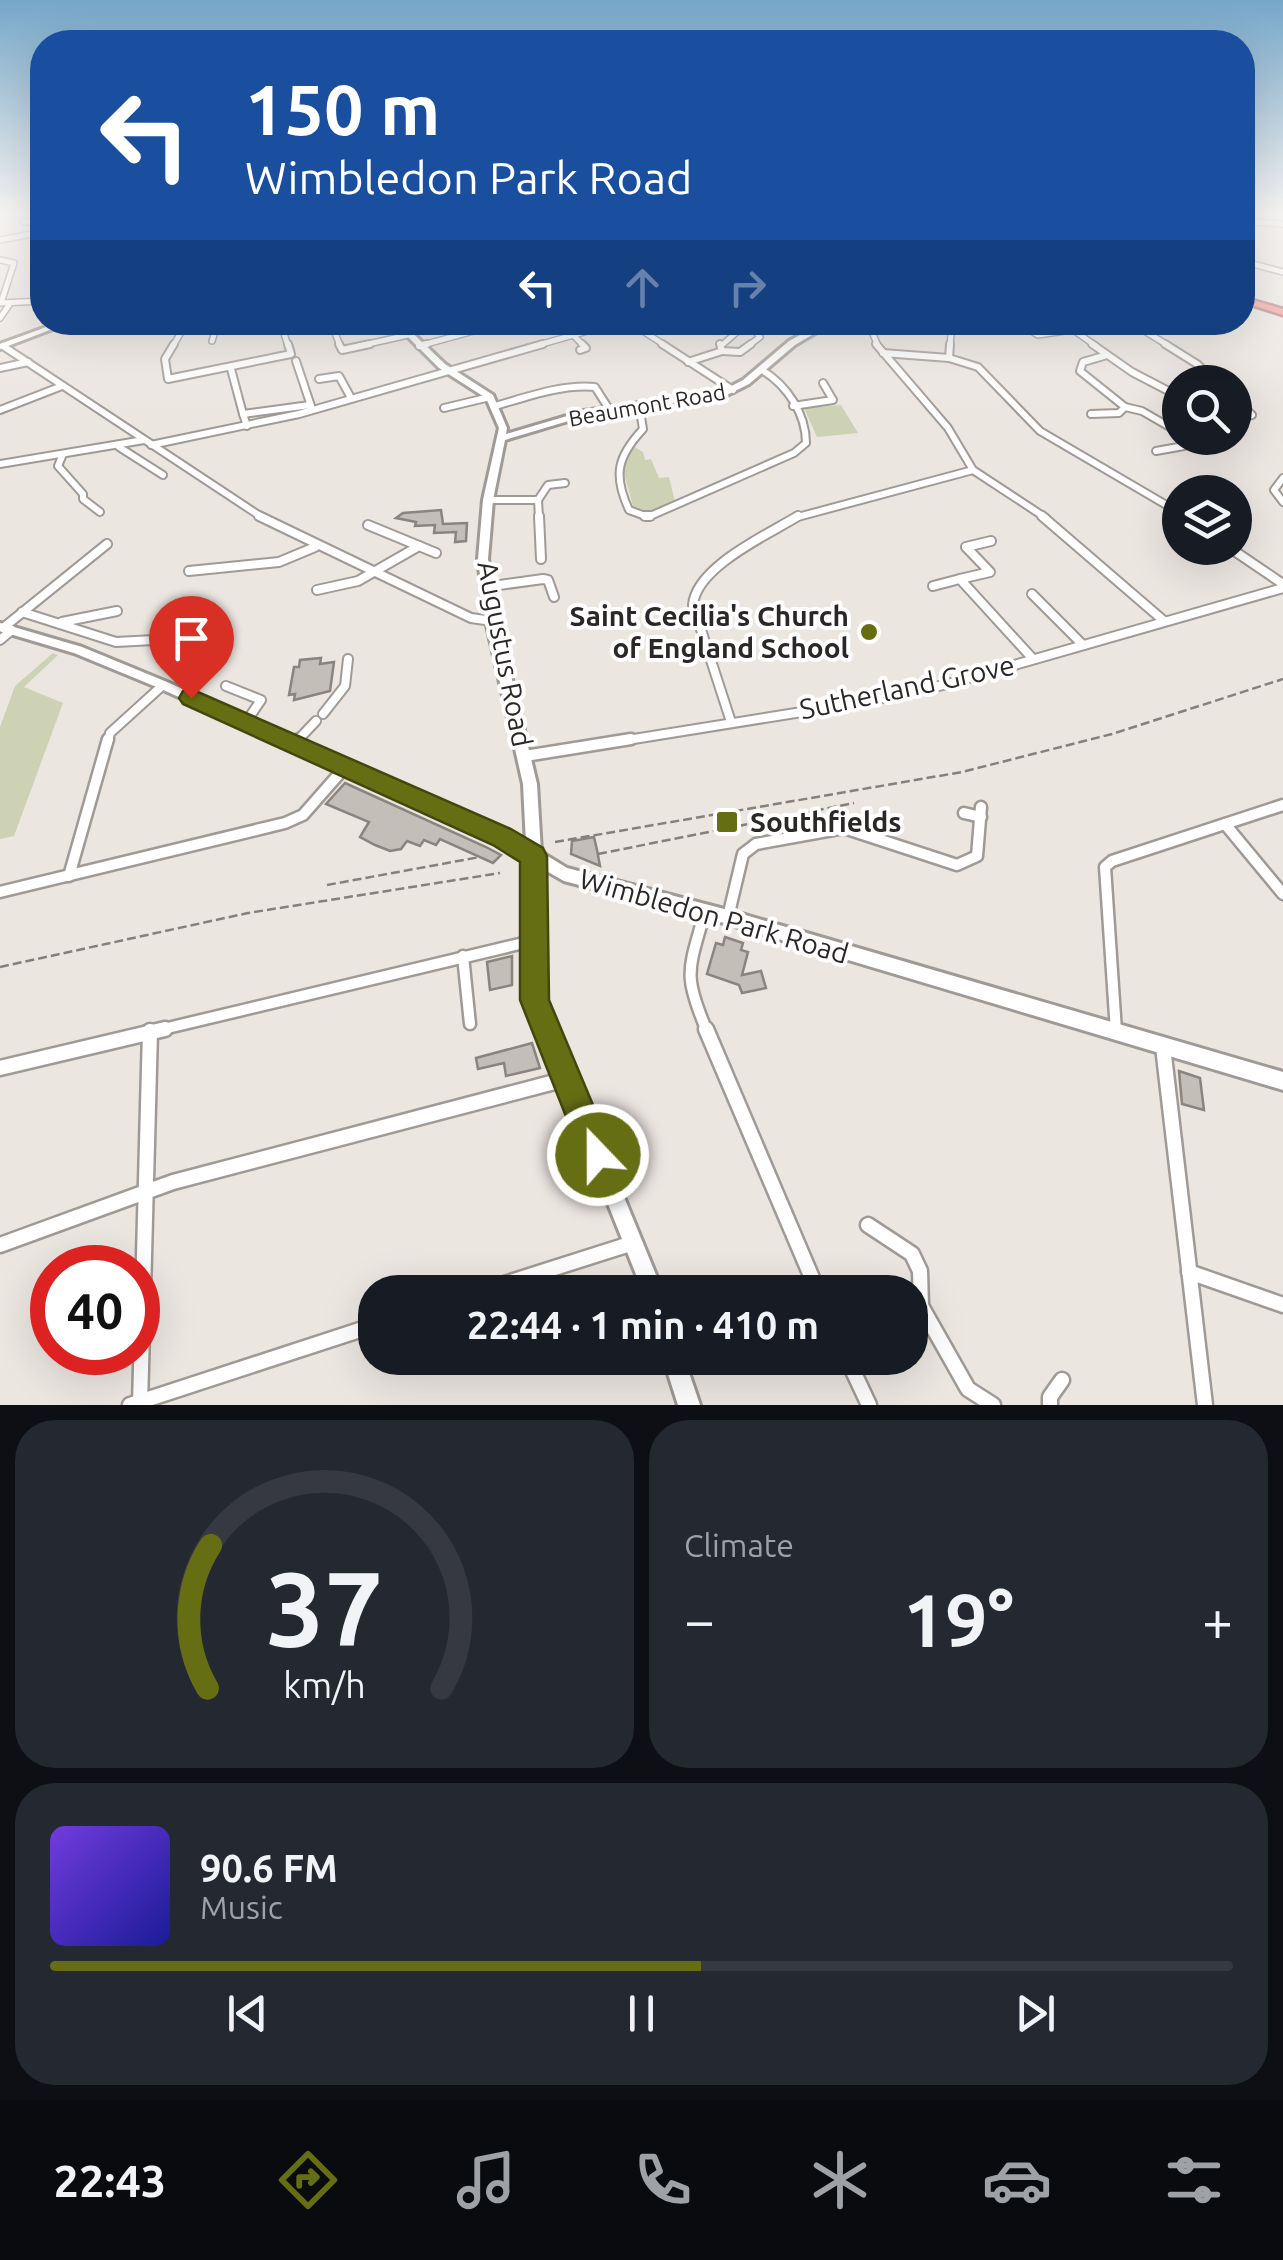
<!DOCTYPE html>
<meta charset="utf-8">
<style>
:root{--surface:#171b24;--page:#242831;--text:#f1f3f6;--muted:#9ea1a6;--line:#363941;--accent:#666e14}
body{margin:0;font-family:Ubuntu,sans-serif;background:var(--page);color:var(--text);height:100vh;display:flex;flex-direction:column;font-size:38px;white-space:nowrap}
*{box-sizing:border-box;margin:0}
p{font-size:32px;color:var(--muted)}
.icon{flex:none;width:55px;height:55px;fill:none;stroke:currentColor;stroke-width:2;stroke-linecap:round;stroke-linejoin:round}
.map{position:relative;height:1405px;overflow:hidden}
.drawer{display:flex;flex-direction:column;gap:15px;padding:15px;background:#0d0f14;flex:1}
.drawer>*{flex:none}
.guide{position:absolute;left:30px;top:30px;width:1225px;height:305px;border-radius:40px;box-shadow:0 10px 40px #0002;background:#1a4fa0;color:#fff;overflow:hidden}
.controls{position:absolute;left:1162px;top:365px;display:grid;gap:20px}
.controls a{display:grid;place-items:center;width:90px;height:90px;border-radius:50%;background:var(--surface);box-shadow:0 10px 40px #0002;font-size:50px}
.speed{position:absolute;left:30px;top:1245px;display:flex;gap:20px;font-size:50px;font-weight:700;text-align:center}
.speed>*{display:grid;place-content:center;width:130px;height:130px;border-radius:50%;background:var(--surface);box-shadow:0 10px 40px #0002;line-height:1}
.speed .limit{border:15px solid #d22;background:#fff;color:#111}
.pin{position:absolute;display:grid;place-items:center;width:85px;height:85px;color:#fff;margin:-102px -42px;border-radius:50% 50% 50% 0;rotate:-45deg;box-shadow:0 0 10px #0007}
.pin .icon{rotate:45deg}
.me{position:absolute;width:110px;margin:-55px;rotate:338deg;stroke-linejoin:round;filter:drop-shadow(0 0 8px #0008)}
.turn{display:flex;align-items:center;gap:35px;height:210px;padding:0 50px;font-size:45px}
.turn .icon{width:130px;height:130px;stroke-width:2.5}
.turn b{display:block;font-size:70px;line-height:85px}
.lanes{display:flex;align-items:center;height:95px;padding:0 50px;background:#0003;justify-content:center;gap:50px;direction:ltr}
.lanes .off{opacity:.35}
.big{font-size:75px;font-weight:700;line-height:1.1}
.drawer .card{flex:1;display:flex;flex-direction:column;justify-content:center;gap:15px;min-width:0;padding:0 35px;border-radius:40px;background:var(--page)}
.drawer .dial{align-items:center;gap:0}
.dial svg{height:260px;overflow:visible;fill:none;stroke:var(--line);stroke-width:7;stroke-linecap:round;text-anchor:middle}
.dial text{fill:var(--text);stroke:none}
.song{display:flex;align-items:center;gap:30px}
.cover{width:120px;height:120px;border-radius:15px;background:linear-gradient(135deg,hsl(260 70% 55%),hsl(240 70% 35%))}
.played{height:10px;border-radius:5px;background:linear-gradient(90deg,var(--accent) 55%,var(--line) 55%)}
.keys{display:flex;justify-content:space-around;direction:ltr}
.heat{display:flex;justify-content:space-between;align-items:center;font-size:55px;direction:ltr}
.drawer .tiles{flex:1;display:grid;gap:15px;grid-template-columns:1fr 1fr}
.card:last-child{grid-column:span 2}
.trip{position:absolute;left:358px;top:1275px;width:570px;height:100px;border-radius:40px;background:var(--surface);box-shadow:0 10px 40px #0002;font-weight:700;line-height:100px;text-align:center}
.tabs{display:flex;height:160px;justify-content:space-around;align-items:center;background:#090b0e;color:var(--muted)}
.tabs .icon{width:70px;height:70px}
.tabs .current{color:var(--accent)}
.tabs b{font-size:45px;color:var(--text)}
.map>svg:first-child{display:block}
</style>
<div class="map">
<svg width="1283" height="1405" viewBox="0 0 1283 1405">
<rect width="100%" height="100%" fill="#ece6e1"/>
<g fill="#ccd2b3">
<polygon points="841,405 858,433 817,437 804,408"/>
<polygon points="633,446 643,452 645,460 651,459 659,478 669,477 675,502 648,512 633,506 622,466"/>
<polygon points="53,653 58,655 24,687 63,703 14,836 0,839 0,727 15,686"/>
</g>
<g fill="#c4beb9" stroke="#89847f" stroke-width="2.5">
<polygon points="441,510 443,524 467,523 466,541 455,542 456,532 434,533 435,525 415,526 416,522 396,518 403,513"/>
<polygon points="321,658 320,664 334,662 330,691 294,700 295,694 289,695 294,667 299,667 300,660"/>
<polygon points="345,783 486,847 501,855 493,863 440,839 436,845 424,840 420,846 407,841 401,849 390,851 375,845 360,837 369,822 326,804"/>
<polygon points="594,837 597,850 600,866 571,854 572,841"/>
<polygon points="725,937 743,943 741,950 748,952 742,975 761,971 766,988 742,993 739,985 707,974 716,943 723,945"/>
<polygon points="512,956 512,985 490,990 487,962"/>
<polygon points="532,1043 540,1068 506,1076 504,1063 478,1069 476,1058"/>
<polygon points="1179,1071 1200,1078 1204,1110 1182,1104"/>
</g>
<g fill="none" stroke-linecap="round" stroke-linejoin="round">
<g stroke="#a09a96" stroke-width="8">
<g id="street-far4">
<polyline points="1242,221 1283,224"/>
<polyline points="24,222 42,222"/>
<polyline points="0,240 42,232"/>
<polyline points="0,260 14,263 1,303 42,301"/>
<polyline points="1242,261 1283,272"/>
<polyline points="42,264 37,287 42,293"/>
<polyline points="0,318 9,305"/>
<polyline points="246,322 247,328"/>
<polyline points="276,322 282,327 288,346"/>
<polyline points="629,322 666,346"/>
<polyline points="780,322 806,334"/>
<polyline points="868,322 878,346"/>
<polyline points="1017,322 1038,335 1072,330"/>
<polyline points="1062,322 1096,346"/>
<polyline points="1130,322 1169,346"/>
<polyline points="792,328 811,322"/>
<polyline points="334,330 340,346"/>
<polyline points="573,335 584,346"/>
<polyline points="212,341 218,322"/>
<polyline points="173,346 187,322"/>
<polyline points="359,346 408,335"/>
<polyline points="419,346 492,326"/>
<polyline points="535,346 619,322"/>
<polyline points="721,346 738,331 755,331 760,337 748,346"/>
<polyline points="950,346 951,335"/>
</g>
</g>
<g stroke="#a09a96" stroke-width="10">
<g id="street-far3">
<polyline points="174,344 165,359 168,379 291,354 288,344"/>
<polyline points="339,344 342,350 370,344"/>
<polyline points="662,344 733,390"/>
<polyline points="720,344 722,351 740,352 751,344"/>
<polyline points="876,344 948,428 973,470 1046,518"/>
<polyline points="1092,344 1132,372 1180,397"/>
<polyline points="1165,344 1197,364 1216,382"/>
<polyline points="3,346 263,518"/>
<polyline points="419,346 427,344"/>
<polyline points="580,350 586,348 582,344"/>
<polyline points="883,353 949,358 978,367 1040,431 1180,513"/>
<polyline points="949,358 950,344"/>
<polyline points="296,361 311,406"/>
<polyline points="688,362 722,351"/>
<polyline points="0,368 28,362"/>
<polyline points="231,369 243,414"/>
<polyline points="319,379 339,376 351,398"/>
<polyline points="1235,399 1252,415 1235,420"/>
<path d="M639 405 643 429C617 457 613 475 629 510L648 517 794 453 806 443C806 414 787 385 762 370"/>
<path d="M495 406C527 397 561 384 595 387L609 409"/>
<polyline points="793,406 833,400 823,383"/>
<polyline points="1125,407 1142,411 1180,433"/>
<polyline points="444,408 490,397"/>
<polyline points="0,410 62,386"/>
<polyline points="1091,414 1119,413 1125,407 1080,371 1083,362 1107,355"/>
<polyline points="247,426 243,414 310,405"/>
<polyline points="151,445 299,414 543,344"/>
<polyline points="119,447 163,475"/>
<polyline points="1156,451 1184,446 1183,438"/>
<polyline points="63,454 58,466 83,494 83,499 100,512"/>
<polyline points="0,464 144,440"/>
<polyline points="1283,478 1274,490 1283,502"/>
<polyline points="488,500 538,500"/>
<polyline points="539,518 538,500 548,485 565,483"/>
<polyline points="794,518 973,470"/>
</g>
</g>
<g stroke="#a09a96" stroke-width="12">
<g id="street-far2">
<polyline points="259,516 471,618 492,621"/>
<polyline points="539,516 541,559"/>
<polyline points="645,516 650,516"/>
<polyline points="1042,516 1164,621"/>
<polyline points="991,541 966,547 990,572 960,579 1033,659"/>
<polyline points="419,546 436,553"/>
<polyline points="1230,548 1283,584"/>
<polyline points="189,571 279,562 315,547"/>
<polyline points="933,586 960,579"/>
<polyline points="485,587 543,579 548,580 554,597"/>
<polyline points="317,590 358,581 419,546 368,525"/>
<polyline points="1032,594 1083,645"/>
<polyline points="22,612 116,642 192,638"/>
<polyline points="62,622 117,611"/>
<polyline points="3,628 107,544"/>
<polyline points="0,640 12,630"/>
<polyline points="226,686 261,700 246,722"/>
<polyline points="323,714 345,686 348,659"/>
<path d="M731 722 693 605C696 567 767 535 798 516"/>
<polyline points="108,742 110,733 163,685"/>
<polyline points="296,742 316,721"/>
<polyline points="615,742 864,702 948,684 1283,588"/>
</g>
</g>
<g stroke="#a09a96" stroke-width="15">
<g id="street-far1">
<polyline points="295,743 299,739"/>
<polyline points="525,756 631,739"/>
<polyline points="964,813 981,817"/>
<polyline points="1225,824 1283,894"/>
<polyline points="69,876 108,739"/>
<polyline points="0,892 285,823 303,815 346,766"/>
<path d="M705 911C689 970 682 973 707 1031"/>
<polyline points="728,917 743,854 756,844 844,828 957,865 977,856 981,807"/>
<polyline points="463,956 470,1024"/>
<polyline points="155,1031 532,941"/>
<polyline points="1116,1031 1105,867 1112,861 1283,805"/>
</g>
</g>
<g stroke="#a09a96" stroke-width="19">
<g id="street">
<polyline points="706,1029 818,1292"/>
<polyline points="1163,1047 1205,1405"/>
<polyline points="0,1068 165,1029"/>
<polyline points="868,1225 912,1254 920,1271 921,1306 968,1389 993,1405"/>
<polyline points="0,1245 173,1182 566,1079"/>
<polyline points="1189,1272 1283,1305"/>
<polyline points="479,1292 633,1243"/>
<polyline points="847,1358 869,1405"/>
<polyline points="130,1405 375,1325"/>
<polyline points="140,1405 150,1031"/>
<polyline points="1050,1405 1050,1397 1062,1380"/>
</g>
</g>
<g stroke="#a09a96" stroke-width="6">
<g id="secondary">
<polygon points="60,322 71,322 0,349 0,344"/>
<polygon points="393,322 401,322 445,364 493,395 507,428 506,434 584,411 722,391 743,380 789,341 824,322 834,322 795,345 749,384 727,395 585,416 505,440 493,500 488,559 498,621 537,784 541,852 567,868 728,910 1283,1072 1283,1090 728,924 564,881 541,868 542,888 539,963 543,1000 663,1292 643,1292 527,1000 523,963 528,888 526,859 497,841 159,688 74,653 0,631 0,623 82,647 167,682 507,833 526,844 523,784 486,621 478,559 483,500 499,428 486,398 439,368"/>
<polygon points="663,1358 684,1358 700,1405 678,1405"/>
</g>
</g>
<g stroke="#ad6b68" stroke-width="5">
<polygon id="highway" points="1242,297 1283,309 1283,315 1242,302"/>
</g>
<use href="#street-far4" stroke="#fff" stroke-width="5"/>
<use href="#street-far3" stroke="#fff" stroke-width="6"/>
<use href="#street-far2" stroke="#fff" stroke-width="8"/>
<use href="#street-far1" stroke="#fff" stroke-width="10"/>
<use href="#street" stroke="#fff" stroke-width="14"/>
<use href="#secondary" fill="#fff" fill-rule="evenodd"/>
<use href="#highway" fill="#f38f8b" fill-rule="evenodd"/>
<g stroke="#84807d" stroke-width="2.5" stroke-dasharray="9 4" stroke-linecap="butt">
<polyline points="555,842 962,772 1112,734 1283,679"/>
<polyline points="598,854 854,803"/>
<polyline points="327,885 480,857"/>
<polyline points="0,967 248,913 500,873"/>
</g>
</g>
<linearGradient id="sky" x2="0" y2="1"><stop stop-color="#76a6c8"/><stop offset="0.52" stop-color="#f6f4f2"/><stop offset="1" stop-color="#f6f4f2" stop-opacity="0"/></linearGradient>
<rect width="1283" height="409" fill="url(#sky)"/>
<polygon fill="#666e14" stroke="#42480d" stroke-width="2.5" points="191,689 511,829 543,848 547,856 549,1000 614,1155 609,1167 598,1172 586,1167 520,1000 520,862 493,845 183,704 179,698 183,691"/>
<g fill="#666e14" stroke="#fff" stroke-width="4">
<circle cx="869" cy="632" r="10"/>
<rect x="715" y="810" width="24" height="24" rx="5"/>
</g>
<g text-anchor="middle" stroke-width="8" stroke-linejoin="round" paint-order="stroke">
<g font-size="22" fill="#2a2726" stroke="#fff">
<text transform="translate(647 405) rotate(-10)" y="8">Beaumont Road</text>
</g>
<g font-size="28" font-weight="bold" fill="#2a2726" stroke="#fff" text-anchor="end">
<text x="849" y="626">Saint Cecilia's Church<tspan x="849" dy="32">of England School</tspan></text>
<text x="750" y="832" text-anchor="start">Southfields</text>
</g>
<g font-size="28" fill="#2a2726" stroke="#fff">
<text transform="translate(505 654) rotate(79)" y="10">Augustus Road</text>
<text transform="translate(907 687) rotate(-12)" y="10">Sutherland Grove</text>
<text transform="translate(714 916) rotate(16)" y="10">Wimbledon Park Road</text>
</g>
</g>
</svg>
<div class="controls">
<a><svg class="icon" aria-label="search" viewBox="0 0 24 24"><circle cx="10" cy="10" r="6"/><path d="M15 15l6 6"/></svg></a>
<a><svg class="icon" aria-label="layers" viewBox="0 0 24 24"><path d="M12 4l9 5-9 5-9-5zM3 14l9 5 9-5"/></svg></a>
</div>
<div class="speed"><div class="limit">40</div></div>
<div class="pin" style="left:191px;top:698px;background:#d93025"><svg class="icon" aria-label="arrive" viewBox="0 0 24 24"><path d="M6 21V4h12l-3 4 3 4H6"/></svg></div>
<svg class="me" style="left:598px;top:1155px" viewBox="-20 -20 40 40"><circle r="17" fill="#666e14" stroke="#fff" stroke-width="3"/><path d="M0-11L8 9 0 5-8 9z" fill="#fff"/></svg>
<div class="trip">22:44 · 1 min · 410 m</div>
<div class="guide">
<div class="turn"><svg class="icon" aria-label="left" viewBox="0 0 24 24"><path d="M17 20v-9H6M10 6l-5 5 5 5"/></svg><div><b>150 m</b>Wimbledon Park Road</div></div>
<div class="lanes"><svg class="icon" aria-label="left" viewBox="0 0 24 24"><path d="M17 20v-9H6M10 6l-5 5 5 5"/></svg><svg class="icon off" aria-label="ahead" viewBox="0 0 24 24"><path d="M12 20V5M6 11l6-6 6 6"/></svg><svg class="icon off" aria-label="right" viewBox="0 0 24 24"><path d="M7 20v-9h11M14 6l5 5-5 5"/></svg></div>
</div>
</div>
<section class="drawer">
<div class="tiles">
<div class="card dial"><svg viewBox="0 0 100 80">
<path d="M14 69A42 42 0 1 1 86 69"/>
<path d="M14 69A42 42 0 0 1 15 25" stroke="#666e14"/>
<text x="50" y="56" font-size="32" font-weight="700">37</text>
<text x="50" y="72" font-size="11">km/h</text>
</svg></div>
<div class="card"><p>Climate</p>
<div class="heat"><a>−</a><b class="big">19°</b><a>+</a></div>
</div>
<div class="card">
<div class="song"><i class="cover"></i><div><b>90.6 FM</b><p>Music</p></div></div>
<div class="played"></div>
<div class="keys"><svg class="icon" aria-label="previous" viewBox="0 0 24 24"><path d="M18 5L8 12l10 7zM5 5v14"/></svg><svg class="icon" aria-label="pause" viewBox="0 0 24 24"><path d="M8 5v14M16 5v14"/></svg><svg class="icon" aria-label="next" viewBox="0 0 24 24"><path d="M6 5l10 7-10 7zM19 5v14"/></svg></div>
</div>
</div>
</section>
<nav class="tabs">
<b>22:43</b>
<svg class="icon current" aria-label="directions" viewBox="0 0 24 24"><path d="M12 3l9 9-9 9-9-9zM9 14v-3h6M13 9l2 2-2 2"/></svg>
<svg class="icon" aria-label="music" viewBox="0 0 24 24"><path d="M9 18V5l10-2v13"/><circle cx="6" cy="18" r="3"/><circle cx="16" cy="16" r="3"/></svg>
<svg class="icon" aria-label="phone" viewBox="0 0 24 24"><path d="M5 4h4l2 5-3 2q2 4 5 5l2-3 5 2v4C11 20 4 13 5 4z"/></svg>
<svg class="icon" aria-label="climate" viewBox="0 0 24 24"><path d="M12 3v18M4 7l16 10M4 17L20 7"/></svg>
<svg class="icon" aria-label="car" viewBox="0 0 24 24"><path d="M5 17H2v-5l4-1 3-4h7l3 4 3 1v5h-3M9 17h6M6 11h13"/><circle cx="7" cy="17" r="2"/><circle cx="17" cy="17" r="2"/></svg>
<svg class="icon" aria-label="filters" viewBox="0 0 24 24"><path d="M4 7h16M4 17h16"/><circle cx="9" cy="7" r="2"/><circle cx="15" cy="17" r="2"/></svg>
</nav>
